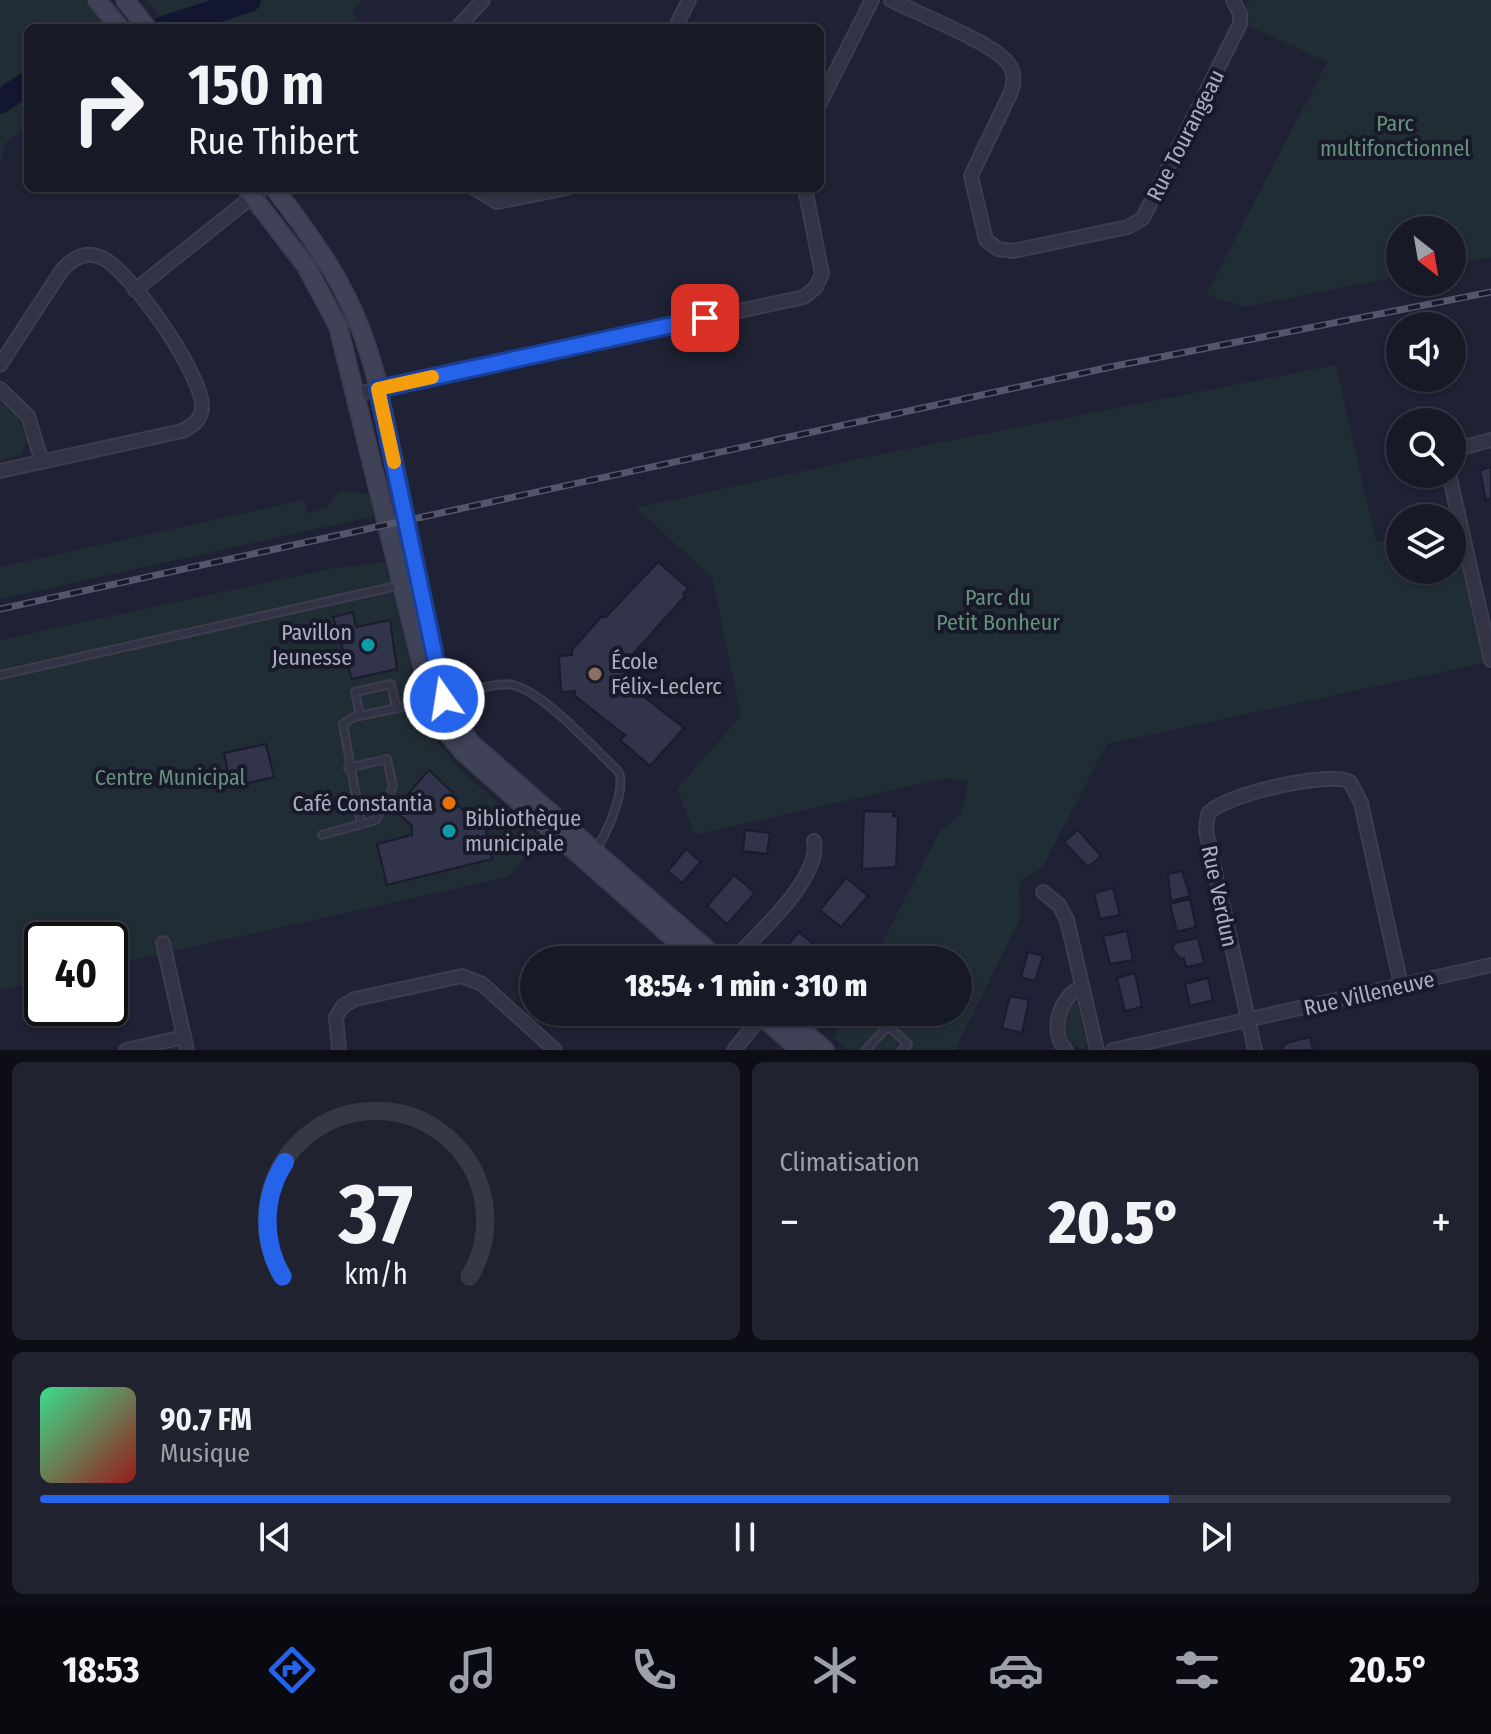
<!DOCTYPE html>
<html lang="fr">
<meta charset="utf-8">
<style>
:root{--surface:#171927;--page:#20222f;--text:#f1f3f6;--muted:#9ea0a7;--line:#363844;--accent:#2563eb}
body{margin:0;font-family:"Fira Sans Condensed",sans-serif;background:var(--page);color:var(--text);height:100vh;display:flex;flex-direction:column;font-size:30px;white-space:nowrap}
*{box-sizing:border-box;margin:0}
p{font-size:26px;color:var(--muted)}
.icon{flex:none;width:44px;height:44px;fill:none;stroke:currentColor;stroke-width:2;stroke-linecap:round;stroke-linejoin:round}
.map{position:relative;height:1050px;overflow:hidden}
.details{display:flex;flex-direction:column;gap:12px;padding:12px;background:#0d0e15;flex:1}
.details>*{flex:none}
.hud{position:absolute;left:24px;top:24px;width:800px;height:168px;border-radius:12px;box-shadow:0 2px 6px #0004,0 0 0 2px var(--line);background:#171927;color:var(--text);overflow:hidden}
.needle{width:52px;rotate:149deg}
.tools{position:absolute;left:1386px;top:216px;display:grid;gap:16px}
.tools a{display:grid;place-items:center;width:80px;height:80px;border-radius:50%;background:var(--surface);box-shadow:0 2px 6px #0004,0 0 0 2px var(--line);font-size:40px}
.speed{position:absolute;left:24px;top:922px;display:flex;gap:16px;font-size:40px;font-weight:700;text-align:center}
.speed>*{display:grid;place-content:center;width:104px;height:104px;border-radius:50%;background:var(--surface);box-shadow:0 2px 6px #0004,0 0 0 2px var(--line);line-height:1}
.speed .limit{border:4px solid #111;border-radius:12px;background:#fff;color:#111}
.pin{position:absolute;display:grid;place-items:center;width:68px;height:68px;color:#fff;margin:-34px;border-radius:16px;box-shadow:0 4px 12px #0006}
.me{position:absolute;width:88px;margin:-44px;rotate:347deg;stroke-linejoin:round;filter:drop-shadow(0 0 6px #0008)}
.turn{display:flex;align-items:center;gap:28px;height:168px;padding:0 32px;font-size:36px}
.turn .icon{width:104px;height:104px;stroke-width:2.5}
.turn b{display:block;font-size:56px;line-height:68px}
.big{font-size:60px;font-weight:800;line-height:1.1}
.details .widget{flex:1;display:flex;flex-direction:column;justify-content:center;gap:12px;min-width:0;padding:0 28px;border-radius:12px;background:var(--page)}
.details .dial{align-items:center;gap:0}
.dial svg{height:208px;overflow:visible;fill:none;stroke:var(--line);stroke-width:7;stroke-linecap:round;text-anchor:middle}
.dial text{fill:var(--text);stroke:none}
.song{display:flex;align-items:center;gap:24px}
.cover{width:96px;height:96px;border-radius:12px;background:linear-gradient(135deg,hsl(150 70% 55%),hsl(0 70% 35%))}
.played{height:8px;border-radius:4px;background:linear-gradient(90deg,var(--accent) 80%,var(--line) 80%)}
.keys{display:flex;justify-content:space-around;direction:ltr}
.heat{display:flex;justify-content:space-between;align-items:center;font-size:44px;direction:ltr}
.details .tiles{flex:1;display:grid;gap:12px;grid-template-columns:1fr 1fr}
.widget:last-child{grid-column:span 2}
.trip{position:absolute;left:520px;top:946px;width:452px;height:80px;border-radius:40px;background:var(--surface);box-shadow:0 2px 6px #0004,0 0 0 2px var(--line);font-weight:800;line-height:80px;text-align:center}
.dock{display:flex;height:128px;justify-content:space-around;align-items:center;background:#090a10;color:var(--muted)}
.dock .icon{width:56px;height:56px}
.dock .current{color:var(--accent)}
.dock b{font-size:36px;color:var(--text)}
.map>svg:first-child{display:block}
</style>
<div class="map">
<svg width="1491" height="1050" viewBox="0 0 1491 1050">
<rect width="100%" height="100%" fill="#1f2134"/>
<g fill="#212d35">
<polygon points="0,0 85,0 108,28 28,28 28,127 6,142 0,167"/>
<polygon points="147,0 362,0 351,11 365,28 169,28"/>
<polygon points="1252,0 1491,0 1491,257 1452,265 1452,230 1400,230 1400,276 1245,307 1206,295 1327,62 1249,26 1246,3"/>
<path d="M1336 365 1376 542 1400 538V570H1452V526L1484 663 1107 744 1042 868 1021 880C1016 895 1024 906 1019 920L955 1050H848L834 1038 847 1012H958V960H873L940 831 962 813 968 781 946 778 695 835 677 789 741 716 712 577 636 508 872 456Z"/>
<polygon points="0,402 17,415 28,440 21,455 0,461"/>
<polygon points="345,491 369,494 374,516 0,599 0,567 304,500 308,513 326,508 339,492"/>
<path d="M385 562 423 717C446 767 501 803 542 839L508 877 110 965V940H42V981L0 990V640L334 568Z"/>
<path d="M1077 1002 1087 1045 1084 1049C1060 1042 1058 1015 1077 1002Z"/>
</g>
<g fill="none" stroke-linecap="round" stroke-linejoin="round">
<g stroke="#131631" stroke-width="24">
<polyline points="164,28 249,0"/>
<polyline points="0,102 28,83"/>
</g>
</g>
<g fill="#31344b" stroke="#1a1b2b" stroke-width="2">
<polygon points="1491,467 1491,498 1486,500 1480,470"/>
<polygon points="658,562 688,588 683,594 685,596 624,664 625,676 643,691 640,694 684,728 650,766 620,740 625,735 575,696 575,691 561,692 559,656 572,655 572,650 601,617 606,617"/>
<polygon points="353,612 356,627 390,620 397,669 352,679 333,617"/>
<polygon points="266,744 274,777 231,787 224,753"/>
<polygon points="429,770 453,793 450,797 474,821 483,818 492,859 387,885 377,844 412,835 412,826 394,810"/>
<polygon points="864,811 894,812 893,816 898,817 896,867 862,869"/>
<polygon points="745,830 770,833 767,854 743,851"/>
<polygon points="1078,830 1101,856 1088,867 1064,842"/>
<polygon points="686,849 701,862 682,883 668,871"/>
<polygon points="1182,871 1190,896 1171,901 1168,874"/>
<polygon points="734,875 755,893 727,924 707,906"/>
<polygon points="846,878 868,896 841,927 820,910"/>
<polygon points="1113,888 1120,915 1100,919 1094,893"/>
<polygon points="1190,899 1196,927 1177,932 1170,904"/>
<polygon points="1127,931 1133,960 1110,964 1103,936"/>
<polygon points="799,932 820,950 812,960 775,960"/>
<polygon points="1198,938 1204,963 1186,967 1184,958 1180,959 1172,948 1175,943"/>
<polygon points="1028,952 1043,956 1035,981 1021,977"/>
<polygon points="1135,973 1142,1007 1125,1011 1117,978"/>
<polygon points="1208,978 1213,1000 1190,1006 1185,984"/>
<polygon points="1010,996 1029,1000 1022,1033 1002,1028"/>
<polygon points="1310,1037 1313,1050 1281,1050 1286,1043"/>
</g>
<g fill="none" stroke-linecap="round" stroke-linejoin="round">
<g stroke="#3c3d4e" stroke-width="10">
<g id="lane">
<polyline points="0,675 401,585"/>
<path d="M447 698C465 694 494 681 513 685 545 693 593 748 618 771 628 786 606 838 594 851"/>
<polyline points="360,715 355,692 391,684 396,707"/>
<polyline points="361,824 343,724 354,717 432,701"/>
<polyline points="322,835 376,820 393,787 387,759 348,768"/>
<polyline points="866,1050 888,1026 908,1044 902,1050"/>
</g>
</g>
<g stroke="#3c3d4e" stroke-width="16">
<g id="street">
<path d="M891 0C918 14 991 42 1007 62 1015 71 1015 81 1011 92L971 176 986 240 998 249 1013 251 1128 227 1143 218 1240 24V14L1233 0"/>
<polyline points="457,28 483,0"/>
<polyline points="675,28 689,0"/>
<polyline points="820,103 872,0"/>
<polyline points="474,188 497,202 567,188"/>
<polyline points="135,290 263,188"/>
<path d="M0 365 62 270C72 259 85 251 100 257 128 266 206 379 202 409 200 421 192 426 182 431L0 471"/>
<polyline points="0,389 28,416 42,462"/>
<polyline points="357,394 804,297 816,287 822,274 805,188"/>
<polyline points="1452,459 1461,448 1491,440"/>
<polyline points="1449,474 1491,660"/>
<polyline points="1043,892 1059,905 1067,920 1097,1050"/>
<polyline points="163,943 187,1050"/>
<path d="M733 960C757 935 822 877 814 841"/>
<polyline points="126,1050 184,1037"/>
<polyline points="339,1050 336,1017 343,1006 355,999 462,976 482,984 555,1050"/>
<polyline points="734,1050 765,1012"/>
<path d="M1066 1050C1049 1032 1059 996 1082 987"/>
<polyline points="1113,1050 1491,965"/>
<path d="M1255 1050 1206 831 1208 814C1222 795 1331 770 1350 782L1361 803 1401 985"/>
</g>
</g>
<g stroke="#3c3d4e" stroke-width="20">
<g id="secondary">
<polyline points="97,0 120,28"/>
<polyline points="125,0 147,28"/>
<polyline points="246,188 306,266 338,326 427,687 440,724 464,753 698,960"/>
<path d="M274 188C322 250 356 299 376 377L444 699 458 727 472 744 719 960"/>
<polyline points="757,1012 800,1050"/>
<polyline points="781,1012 825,1050"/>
</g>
</g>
<use href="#lane" stroke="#323445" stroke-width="6"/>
<use href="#street" stroke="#323445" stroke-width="12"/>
<use href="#secondary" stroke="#404258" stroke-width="16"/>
<g stroke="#54566c" stroke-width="7">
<polyline id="rail" points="0,609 1115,366 1491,292"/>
</g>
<use href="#rail" stroke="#181a29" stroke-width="4" stroke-dasharray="12" stroke-linecap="butt"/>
</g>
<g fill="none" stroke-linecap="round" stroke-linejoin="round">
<g stroke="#184099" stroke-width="20">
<polyline id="route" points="444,699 378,389 705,318"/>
</g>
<use href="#route" stroke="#2563eb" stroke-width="14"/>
<polyline stroke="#f59e0b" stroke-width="14" points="394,462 378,389 432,377"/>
</g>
<g fill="#0f9aa8" stroke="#181a29" stroke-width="3">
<circle cx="368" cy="645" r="8"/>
<circle cx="449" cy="831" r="8"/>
</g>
<circle fill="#8d6e63" stroke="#181a29" stroke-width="3" cx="595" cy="674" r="8"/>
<circle fill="#e8710a" stroke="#181a29" stroke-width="3" cx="449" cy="803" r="8"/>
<g text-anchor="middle" stroke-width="8" stroke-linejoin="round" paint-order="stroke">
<g font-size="22" fill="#64927d" stroke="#181a29">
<text x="1395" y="131">Parc<tspan x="1395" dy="25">multifonctionnel</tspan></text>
<text x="998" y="605">Parc du<tspan x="998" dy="25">Petit Bonheur</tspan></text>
<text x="170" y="785">Centre Municipal</text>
</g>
<g font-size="22" fill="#acadc2" stroke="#181a29">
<text transform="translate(1185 135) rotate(-63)" y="8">Rue Tourangeau</text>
<text transform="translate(1220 896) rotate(78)" y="8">Rue Verdun</text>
<text transform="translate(1369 993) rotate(-13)" y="8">Rue Villeneuve</text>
</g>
<g font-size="22" fill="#acadc2" stroke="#181a29" text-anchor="end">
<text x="352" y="640">Pavillon<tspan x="352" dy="25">Jeunesse</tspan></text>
<text x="611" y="669" text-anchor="start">École<tspan x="611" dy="25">Félix-Leclerc</tspan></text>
<text x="433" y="811">Café Constantia</text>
<text x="465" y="826" text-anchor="start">Bibliothèque<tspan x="465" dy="25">municipale</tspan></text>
</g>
</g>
</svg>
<div class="tools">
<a><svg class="needle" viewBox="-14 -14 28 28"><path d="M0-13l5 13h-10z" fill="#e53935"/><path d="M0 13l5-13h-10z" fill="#9ea0a7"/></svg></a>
<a><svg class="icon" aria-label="sound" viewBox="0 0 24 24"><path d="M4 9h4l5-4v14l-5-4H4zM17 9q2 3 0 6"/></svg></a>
<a><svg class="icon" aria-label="search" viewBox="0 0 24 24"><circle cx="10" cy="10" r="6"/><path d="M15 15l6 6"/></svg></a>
<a><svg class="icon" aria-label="layers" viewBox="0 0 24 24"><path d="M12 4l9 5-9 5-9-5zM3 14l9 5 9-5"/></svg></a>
</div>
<div class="speed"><div class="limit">40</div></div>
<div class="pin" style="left:705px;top:318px;background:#d93025"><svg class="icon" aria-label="arrive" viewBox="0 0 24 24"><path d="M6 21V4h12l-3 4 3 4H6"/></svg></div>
<svg class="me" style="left:444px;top:699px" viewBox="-20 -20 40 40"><circle r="17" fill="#2563eb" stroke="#fff" stroke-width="3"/><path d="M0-11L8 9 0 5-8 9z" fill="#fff"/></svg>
<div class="trip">18:54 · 1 min · 310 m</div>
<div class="hud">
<div class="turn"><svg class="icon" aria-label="right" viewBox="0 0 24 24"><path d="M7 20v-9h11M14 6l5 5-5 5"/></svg><div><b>150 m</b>Rue Thibert</div></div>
</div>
</div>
<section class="details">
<div class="tiles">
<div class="widget dial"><svg viewBox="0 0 100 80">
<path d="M14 69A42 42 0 1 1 86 69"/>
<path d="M14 69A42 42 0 0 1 15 25" stroke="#2563eb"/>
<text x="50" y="56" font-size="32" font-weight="700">37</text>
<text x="50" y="72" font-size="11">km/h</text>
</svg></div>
<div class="widget"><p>Climatisation</p>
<div class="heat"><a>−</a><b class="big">20.5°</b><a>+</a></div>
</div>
<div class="widget">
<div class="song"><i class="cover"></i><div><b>90.7 FM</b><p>Musique</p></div></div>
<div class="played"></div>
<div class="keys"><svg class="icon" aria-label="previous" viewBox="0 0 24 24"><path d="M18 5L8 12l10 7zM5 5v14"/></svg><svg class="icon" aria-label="pause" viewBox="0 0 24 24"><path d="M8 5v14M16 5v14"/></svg><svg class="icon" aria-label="next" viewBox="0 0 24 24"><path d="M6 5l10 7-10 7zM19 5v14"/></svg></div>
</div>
</div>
</section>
<nav class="dock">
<b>18:53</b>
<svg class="icon current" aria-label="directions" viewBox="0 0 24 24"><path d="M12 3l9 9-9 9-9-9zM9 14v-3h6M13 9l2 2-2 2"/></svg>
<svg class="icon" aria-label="music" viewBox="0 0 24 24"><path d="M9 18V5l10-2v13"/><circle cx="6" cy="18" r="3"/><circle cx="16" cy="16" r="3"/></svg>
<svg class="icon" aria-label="phone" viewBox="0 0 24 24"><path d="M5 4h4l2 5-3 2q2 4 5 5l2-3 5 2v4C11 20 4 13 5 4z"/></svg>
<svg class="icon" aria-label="climate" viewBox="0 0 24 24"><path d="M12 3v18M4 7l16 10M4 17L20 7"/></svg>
<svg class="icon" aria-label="car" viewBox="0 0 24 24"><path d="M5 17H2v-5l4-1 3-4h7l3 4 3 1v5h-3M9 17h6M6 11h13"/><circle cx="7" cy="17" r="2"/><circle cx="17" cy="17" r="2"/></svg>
<svg class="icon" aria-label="filters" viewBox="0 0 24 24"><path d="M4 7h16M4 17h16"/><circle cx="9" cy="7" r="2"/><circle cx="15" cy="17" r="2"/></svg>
<b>20.5°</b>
</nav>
